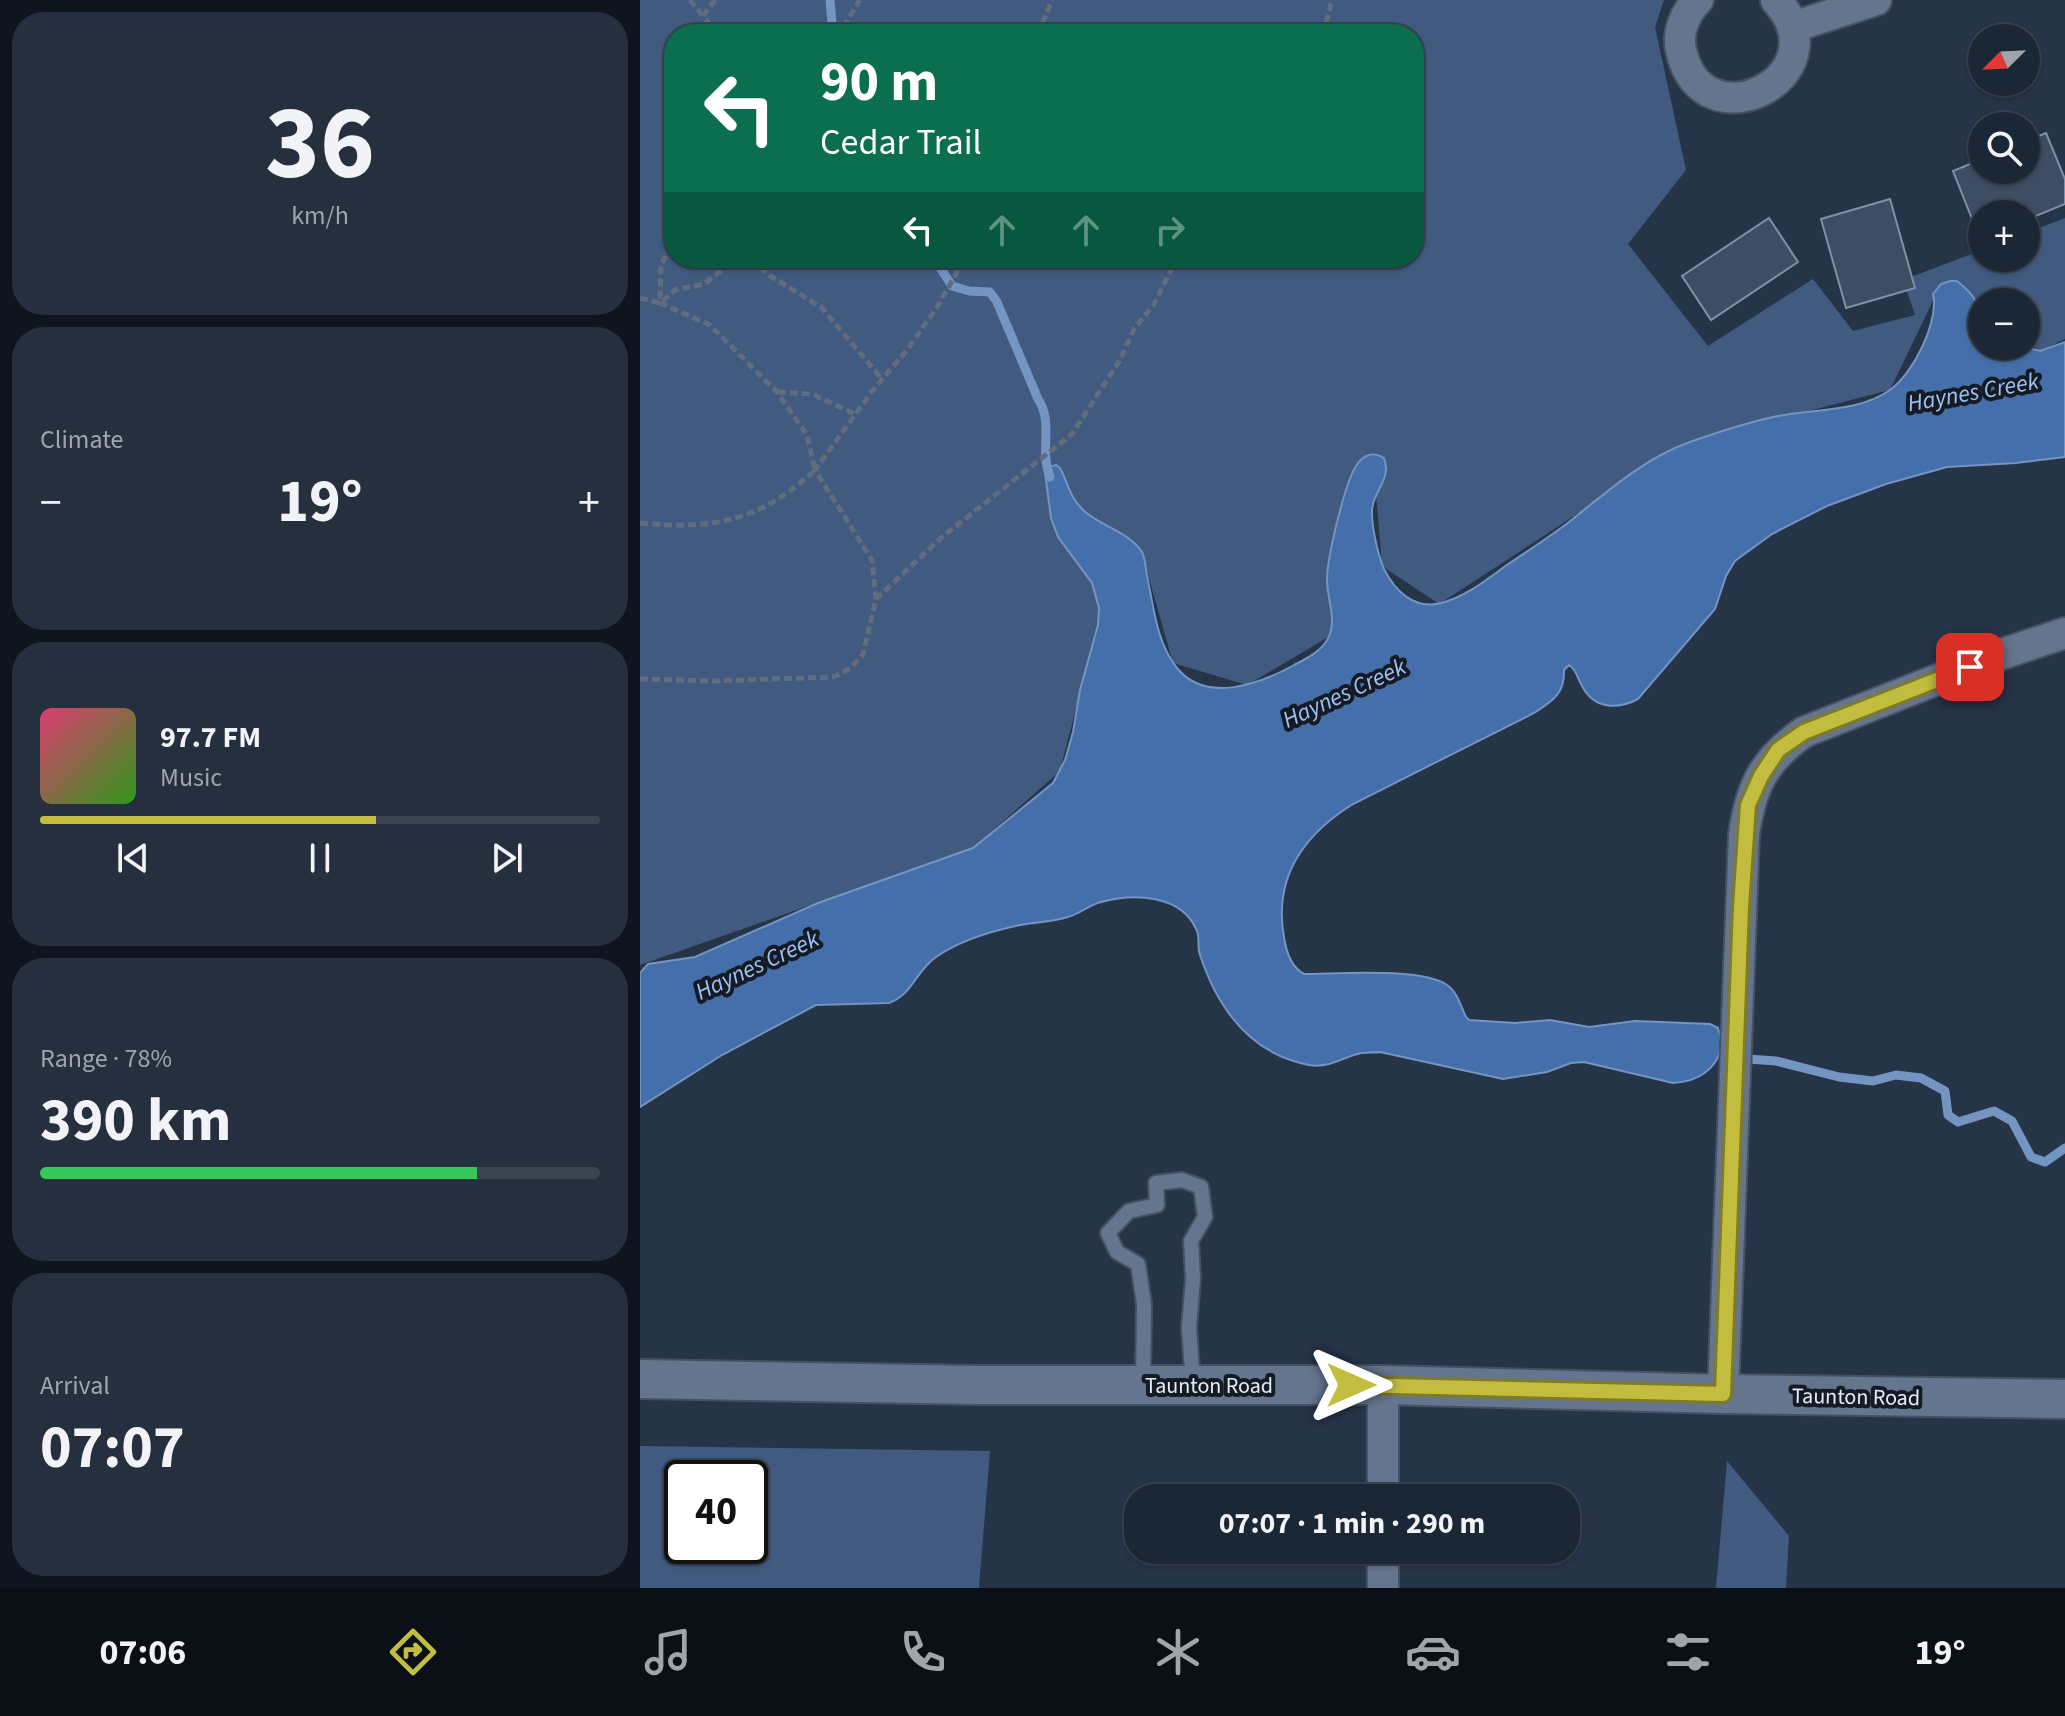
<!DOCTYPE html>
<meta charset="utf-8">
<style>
:root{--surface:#1c2736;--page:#252f3e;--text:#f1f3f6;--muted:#a0a5ad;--line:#3a4451;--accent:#c2bd3f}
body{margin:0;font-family:"Source Sans 3",sans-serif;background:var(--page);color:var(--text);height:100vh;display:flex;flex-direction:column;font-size:30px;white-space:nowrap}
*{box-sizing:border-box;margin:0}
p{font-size:26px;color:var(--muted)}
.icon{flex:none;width:44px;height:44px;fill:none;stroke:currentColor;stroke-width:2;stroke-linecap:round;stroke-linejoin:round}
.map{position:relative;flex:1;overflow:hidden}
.panel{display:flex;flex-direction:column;gap:12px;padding:12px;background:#0f151e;width:640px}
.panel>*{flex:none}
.top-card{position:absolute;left:24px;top:24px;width:760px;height:244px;border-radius:32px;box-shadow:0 2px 6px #0004,0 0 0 2px var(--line);background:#0b6e4f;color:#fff;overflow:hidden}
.needle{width:52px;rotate:246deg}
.fabs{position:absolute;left:1328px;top:24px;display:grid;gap:16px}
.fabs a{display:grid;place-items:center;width:72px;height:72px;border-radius:50%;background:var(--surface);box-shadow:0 2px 6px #0004,0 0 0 2px var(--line);font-size:40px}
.speed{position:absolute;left:24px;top:1460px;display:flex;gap:16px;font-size:40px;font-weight:700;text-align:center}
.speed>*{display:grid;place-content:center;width:104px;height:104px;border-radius:50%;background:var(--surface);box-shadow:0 2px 6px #0004,0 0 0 2px var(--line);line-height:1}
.speed .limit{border:4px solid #111;border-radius:12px;background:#fff;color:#111}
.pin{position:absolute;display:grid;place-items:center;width:68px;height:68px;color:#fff;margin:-34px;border-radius:16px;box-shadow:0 4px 12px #0006}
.me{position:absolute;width:88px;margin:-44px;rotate:90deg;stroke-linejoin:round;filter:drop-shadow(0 0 6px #0008)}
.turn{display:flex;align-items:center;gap:28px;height:168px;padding:0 24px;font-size:36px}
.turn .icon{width:104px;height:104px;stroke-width:2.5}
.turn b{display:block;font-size:56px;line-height:68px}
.lanes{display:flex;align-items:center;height:76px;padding:0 24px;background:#0003;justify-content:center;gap:40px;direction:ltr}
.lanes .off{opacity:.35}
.big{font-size:60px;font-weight:700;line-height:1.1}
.panel .tile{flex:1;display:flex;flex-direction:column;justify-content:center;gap:12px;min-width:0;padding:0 28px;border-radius:32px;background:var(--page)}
.panel .dial{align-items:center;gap:0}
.dial b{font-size:104px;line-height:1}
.song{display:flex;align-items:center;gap:24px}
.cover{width:96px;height:96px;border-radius:12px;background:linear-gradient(135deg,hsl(340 70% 55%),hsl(110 70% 35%))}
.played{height:8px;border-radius:4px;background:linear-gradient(90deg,var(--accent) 60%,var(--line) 60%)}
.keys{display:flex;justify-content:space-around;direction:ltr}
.heat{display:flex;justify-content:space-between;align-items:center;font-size:44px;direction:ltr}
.charge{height:12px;border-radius:6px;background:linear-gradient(90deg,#34c759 78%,var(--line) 0)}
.trip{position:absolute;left:484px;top:1484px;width:456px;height:80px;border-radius:32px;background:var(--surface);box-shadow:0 2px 6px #0004,0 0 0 2px var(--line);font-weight:700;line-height:80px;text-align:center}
.dock{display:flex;height:128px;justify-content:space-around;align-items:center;background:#0b1016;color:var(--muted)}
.dock .icon{width:56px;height:56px}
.dock .active{color:var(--accent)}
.dock b{font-size:36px;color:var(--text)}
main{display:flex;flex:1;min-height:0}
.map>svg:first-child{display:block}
</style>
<main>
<section class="panel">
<div class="tile dial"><b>36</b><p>km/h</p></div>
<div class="tile"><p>Climate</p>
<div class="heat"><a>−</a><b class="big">19°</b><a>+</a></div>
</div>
<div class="tile">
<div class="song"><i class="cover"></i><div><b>97.7 FM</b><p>Music</p></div></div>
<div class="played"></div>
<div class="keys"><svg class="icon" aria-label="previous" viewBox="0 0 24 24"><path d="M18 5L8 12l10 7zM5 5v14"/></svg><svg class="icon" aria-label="pause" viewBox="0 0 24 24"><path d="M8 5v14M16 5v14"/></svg><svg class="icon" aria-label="next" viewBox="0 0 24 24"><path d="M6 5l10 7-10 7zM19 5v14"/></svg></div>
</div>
<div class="tile"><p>Range · 78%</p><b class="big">390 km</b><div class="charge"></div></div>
<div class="tile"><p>Arrival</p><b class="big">07:07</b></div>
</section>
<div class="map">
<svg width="1425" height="1588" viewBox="0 0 1425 1588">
<rect width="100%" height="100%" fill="#263448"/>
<g fill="#405a80" fill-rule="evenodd">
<path d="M0 0H1024L1015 27 1046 170 988 244 1068 346 1173 279 1213 331 1275 315 1263 280 1342 250V258H1386V233L1425 218V339L1400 351 1386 341V302H1342V312L1301 284 1250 390 1048 442 799 604 742 566 733 457 690 636 607 685 533 663 502 554 455 633 420 771 333 848 0 965ZM34 34H774V258H34Z"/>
<path d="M0 1446 350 1451 339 1588H0ZM42 1478H110V1546H42Z"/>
<polygon points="1087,1461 1149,1536 1146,1588 1076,1588"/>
</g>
<path fill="#456fab" stroke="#7494c2" stroke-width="2" d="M1310 281H1317C1344 302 1342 314 1342 346H1381L1400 351 1425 342V457L1376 463 1307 467 1246 484 1187 506 1132 534 1095 561 1086 576 1075 609 998 699C977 710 954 709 942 686 937 678 937 670 929 665L924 670C925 693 913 701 894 713L713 804C665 834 633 877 644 937 646 951 651 967 664 974 697 974 781 967 807 985 817 991 821 1007 826 1017L829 1020 875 1023 910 1020 949 1027 995 1021 1070 1024 1078 1028C1089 1061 1064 1081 1033 1083L944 1062 931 1063 907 1072 863 1079 740 1052C734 1053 728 1052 722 1053 704 1056 689 1069 669 1065 611 1054 578 1009 560 955 557 947 560 939 557 931 542 894 493 893 461 902 449 905 440 914 428 917 412 922 396 922 380 925 351 931 320 940 296 957 276 971 272 995 249 1003L176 1005 82 1055 0 1107V973L8 964 55 957 178 903 333 848 413 783 425 760 433 732 440 690 458 625 459 608 452 583 418 537 411 518 405 473 408 467 416 465 420 468C428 483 430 498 443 510 460 526 489 532 502 552 505 558 506 569 507 576 514 607 516 642 537 668 566 704 620 684 654 665 668 658 684 650 690 634 696 617 687 598 687 580 687 558 705 480 718 463 726 453 734 452 744 458 751 477 738 486 733 504 729 518 738 555 744 569 755 591 774 610 801 603 825 597 845 581 864 567 886 552 908 538 929 522 967 492 1004 458 1050 442 1078 432 1109 422 1138 416 1174 409 1219 412 1250 390 1273 374 1299 322 1293 294L1301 284Z"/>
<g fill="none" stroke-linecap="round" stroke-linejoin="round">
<g stroke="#7494c2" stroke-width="9">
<polyline points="190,0 193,34"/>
<path d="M294 258 312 286 329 291 350 292 357 302 398 399C414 423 399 450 410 477"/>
<polyline points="1108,1059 1136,1061 1199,1077 1233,1081 1256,1075 1281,1078 1305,1091 1308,1115 1318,1122 1354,1111 1372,1121 1391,1157 1405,1162 1425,1148"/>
</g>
</g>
<g fill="#3e4d63" stroke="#7f90a8" stroke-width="2">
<polygon points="1406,133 1425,179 1425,204 1386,220 1386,214 1342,214 1340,239 1313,171 1342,159 1342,170 1386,170 1386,141"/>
<polygon points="1250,199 1275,288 1206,308 1181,219"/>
<polygon points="1129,218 1158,262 1071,320 1042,276"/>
</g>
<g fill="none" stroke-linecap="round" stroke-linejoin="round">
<g stroke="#455163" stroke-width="18">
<polyline id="service" points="503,1384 504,1304 498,1264 477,1252 468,1233 489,1211 517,1205 516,1183 542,1180 561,1187 565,1217 551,1241 553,1278 549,1328 553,1384"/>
</g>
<g stroke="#455163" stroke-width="34">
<g id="minor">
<path d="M1058 0C1045 13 1037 32 1041 50 1062 148 1205 76 1136 0"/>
<polyline points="1153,27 1236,0"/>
<path d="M1083 1394 1104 834C1111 786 1124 760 1164 732L1365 653 1425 633"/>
<polyline points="743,1498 743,1385"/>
<polyline points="743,1588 743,1550"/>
</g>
</g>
<g stroke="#455163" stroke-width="42">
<polyline id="tertiary" points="0,1379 336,1385 743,1385 1083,1394 1425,1399"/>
</g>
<g stroke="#616d7f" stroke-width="5" stroke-dasharray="8 4" stroke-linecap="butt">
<polyline points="50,0 63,16"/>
<polyline points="75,0 63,16 77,34"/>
<polyline points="194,34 203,27 220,0"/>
<polyline points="398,34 412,0"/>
<polyline points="683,34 692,0"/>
<polyline points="112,258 127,274 181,307 242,379"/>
<polyline points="0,298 20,303 35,290 64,284 98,258"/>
<polyline points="138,392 172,394 217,415"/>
<path d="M0 523C73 530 120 521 175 470L167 435 137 392 70 325 20 303 21 264 34 243"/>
<polyline points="236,599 302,537 432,434 480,360 494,329 514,304 537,258"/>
<polyline points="0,679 70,681 193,677 211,668 223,654 236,599 232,560 175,470 233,390 268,349 299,304 325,258"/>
</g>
<use href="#service" stroke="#65758d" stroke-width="14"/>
<use href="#minor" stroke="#65758d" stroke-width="30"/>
<use href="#tertiary" stroke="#65758d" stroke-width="38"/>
</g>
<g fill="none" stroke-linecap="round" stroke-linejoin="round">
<g stroke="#7e7b29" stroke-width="20">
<polyline id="route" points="711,1385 1083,1394 1101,907 1108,805 1121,776 1138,750 1164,732 1330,667"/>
</g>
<use href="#route" stroke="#c2bd3f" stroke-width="14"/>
</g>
<g text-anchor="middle" stroke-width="8" stroke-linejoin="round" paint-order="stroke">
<g font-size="22" fill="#e3ecf9" stroke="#151b24">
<text x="569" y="1393">Taunton Road</text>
<text transform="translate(1216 1396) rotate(1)" y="8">Taunton Road</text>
</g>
<g font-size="24" font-style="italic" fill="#9fc2f5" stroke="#151b24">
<text transform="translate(1333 392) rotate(-10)" y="8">Haynes Creek</text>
<text transform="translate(704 693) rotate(-25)" y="8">Haynes Creek</text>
<text transform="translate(117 965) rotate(-25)" y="8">Haynes Creek</text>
</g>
</g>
</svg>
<div class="fabs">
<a><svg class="needle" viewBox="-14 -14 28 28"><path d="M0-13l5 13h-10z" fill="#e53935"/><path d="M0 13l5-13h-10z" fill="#a0a5ad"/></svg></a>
<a><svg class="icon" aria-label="search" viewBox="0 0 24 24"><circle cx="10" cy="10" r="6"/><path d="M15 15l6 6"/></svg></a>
<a>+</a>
<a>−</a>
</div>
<div class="speed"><div class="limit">40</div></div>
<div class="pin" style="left:1330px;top:667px;background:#d93025"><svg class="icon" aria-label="arrive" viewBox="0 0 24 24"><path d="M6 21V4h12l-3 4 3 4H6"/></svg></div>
<svg class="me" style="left:711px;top:1385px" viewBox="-20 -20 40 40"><path d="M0-17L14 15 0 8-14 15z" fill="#c2bd3f" stroke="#fff" stroke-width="4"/></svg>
<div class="trip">07:07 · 1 min · 290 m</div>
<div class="top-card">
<div class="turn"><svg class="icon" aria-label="left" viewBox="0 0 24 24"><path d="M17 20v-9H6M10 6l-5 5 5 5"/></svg><div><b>90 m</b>Cedar Trail</div></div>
<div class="lanes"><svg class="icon" aria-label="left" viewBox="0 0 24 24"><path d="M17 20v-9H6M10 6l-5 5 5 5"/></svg><svg class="icon off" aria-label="ahead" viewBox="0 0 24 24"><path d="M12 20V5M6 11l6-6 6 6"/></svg><svg class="icon off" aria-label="ahead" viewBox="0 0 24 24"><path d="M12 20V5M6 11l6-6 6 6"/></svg><svg class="icon off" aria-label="right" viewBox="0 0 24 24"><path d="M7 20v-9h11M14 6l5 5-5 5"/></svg></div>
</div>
</div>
</main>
<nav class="dock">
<b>07:06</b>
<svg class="icon active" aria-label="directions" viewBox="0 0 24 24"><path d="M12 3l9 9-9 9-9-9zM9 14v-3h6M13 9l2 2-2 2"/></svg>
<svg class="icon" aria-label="music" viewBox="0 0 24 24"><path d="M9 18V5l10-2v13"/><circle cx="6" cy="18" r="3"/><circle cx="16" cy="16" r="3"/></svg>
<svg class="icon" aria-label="phone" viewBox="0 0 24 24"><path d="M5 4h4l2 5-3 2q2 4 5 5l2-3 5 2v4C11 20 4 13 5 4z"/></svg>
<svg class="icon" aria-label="climate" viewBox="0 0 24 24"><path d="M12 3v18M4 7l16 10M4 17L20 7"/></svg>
<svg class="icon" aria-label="car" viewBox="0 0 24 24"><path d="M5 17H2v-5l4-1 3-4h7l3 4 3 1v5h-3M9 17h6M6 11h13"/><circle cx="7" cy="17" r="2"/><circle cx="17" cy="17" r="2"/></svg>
<svg class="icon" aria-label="filters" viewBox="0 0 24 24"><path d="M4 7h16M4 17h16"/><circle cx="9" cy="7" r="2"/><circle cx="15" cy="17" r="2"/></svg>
<b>19°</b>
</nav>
